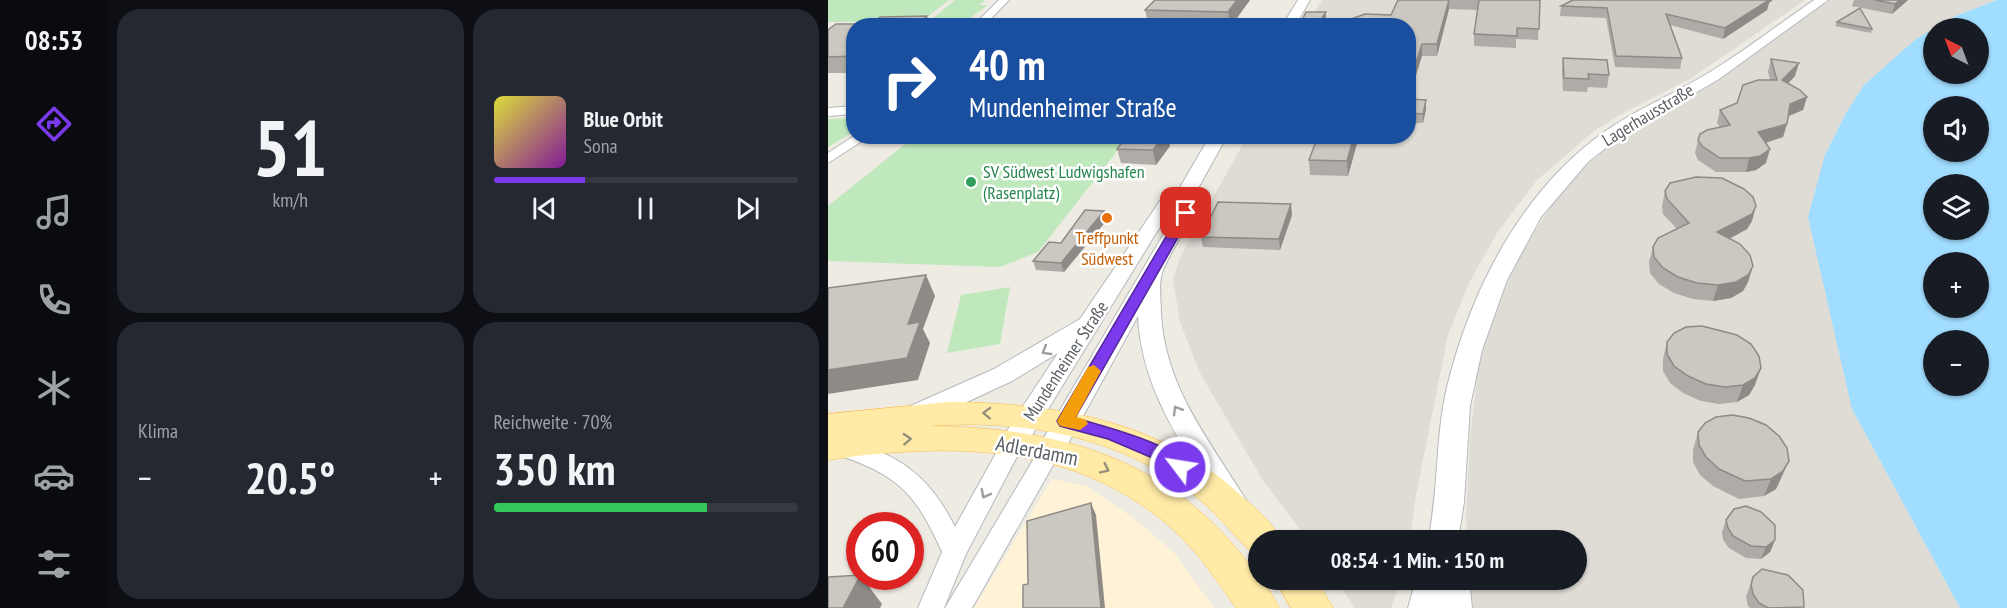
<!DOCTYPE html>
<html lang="de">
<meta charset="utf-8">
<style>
:root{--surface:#171b24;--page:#242831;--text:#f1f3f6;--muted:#9ea1a6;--line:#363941;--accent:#7c3aed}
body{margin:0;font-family:"PT Sans Narrow",sans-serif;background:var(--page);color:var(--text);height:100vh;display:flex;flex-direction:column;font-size:22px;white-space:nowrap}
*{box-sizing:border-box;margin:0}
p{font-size:20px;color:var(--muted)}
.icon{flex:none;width:33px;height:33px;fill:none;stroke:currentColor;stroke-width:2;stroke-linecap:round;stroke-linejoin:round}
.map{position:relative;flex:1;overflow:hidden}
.panel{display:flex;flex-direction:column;gap:9px;padding:9px;background:#0d0f14;width:720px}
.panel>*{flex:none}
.banner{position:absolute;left:18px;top:18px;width:570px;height:126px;border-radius:24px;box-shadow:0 2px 4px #0004;background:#1a4fa0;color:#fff;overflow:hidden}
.needle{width:39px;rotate:318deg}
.tools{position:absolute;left:1095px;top:18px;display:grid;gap:12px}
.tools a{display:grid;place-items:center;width:66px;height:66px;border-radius:50%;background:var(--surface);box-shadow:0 2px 4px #0004;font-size:30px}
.speed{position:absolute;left:18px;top:512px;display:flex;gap:12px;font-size:30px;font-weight:700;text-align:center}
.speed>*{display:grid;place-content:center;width:78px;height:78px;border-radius:50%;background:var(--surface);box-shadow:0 2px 4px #0004;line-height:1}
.speed .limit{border:9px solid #d22;background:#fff;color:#111}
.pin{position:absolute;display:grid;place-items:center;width:51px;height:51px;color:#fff;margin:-26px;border-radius:12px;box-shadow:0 3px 9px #0006}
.me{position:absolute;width:66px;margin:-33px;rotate:301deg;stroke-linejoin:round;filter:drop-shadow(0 0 4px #0008)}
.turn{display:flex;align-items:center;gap:21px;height:126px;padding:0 24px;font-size:27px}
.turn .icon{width:78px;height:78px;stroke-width:2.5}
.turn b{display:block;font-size:42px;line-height:51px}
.big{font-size:45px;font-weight:600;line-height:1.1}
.panel .widget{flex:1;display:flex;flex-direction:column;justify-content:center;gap:9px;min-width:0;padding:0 21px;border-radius:24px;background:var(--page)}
.panel .dial{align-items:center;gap:0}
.dial b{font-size:78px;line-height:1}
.song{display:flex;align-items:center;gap:18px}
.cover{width:72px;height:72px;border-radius:9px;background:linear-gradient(135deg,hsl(60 70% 55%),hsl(290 70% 35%))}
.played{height:6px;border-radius:3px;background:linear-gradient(90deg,var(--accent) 30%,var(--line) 30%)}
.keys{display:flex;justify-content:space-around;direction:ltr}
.heat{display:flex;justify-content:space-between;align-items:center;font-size:33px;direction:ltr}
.charge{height:9px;border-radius:4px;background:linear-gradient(90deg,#34c759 70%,var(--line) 0)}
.panel .tiles{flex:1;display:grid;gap:9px;grid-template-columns:repeat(2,1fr)}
.trip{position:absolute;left:420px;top:530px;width:339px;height:60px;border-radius:30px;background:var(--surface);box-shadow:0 2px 4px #0004;font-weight:600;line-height:60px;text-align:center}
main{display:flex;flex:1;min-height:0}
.dock{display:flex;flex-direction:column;width:108px;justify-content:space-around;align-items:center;background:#090b0e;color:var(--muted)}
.dock .icon{width:42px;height:42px}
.dock .current{color:var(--accent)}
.dock b{font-size:27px;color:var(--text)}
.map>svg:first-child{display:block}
</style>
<main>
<nav class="dock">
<b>08:53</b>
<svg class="icon current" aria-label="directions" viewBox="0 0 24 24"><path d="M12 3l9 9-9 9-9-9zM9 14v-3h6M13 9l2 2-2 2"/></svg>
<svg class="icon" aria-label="music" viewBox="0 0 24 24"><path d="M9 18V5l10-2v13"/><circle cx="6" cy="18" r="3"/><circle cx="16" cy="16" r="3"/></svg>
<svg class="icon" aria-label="phone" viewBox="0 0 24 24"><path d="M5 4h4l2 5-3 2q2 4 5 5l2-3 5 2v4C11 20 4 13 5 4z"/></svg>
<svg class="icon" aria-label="climate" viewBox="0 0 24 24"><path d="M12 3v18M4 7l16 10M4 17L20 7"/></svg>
<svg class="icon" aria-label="car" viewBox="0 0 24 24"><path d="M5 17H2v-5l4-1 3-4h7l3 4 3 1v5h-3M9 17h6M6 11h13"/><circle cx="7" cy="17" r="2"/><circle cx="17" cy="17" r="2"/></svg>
<svg class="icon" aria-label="filters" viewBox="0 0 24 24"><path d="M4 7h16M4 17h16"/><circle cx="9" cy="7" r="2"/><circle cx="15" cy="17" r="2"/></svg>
</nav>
<section class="panel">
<div class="tiles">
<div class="widget dial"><b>51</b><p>km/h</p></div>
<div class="widget">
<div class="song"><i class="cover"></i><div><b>Blue Orbit</b><p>Sona</p></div></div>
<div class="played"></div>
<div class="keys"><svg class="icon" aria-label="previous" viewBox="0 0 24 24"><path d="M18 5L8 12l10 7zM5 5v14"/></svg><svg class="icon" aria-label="pause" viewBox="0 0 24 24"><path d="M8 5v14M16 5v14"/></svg><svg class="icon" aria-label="next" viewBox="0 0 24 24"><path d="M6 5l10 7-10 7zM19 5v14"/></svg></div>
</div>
<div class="widget"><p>Klima</p>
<div class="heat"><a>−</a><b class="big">20.5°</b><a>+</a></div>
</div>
<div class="widget"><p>Reichweite · 70%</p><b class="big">350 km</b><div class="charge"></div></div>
</div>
</section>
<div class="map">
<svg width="1179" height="608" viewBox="0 0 1179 608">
<rect width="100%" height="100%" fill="#eeebe2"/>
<polygon fill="#fff2d6" points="224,479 258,486 308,520 347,554 386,608 146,608"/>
<g fill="#dfdcd6">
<polygon points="494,0 977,0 862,79 797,112 766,131 709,180 669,233 641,283 620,335 588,495 582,540 480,540 434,479 372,373 352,322 345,279 353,255 419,137 580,136 580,26 478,25"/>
<polygon points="1002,0 1169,0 1130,15 1088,39 1024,409 1132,608 644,608 642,579 748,579 748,540 639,540 638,516 642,438 650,369 660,326 692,254 728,199 758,166 788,140 820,119 874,90"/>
<polygon points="507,579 573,579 563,608 527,608"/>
</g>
<g fill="#bfe8bc">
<polygon points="0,0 121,0 94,21 0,22"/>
<polygon points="127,0 157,0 151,5 160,5 139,20 98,24"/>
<polygon points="25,118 25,132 0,147 0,119"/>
<polygon points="86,137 300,137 210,252 172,267 0,261 0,206"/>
<polygon points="182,287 172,344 119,353 133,295"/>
</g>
<path fill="#a1ddff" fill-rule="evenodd" d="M1169 0H1179V608H1132L1024 409 980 217 997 155 1018 113 1036 85 1088 39 1105 29 1106 74H1150V28H1107L1130 15ZM1106 106H1150V152H1106ZM1106 184H1150V230H1106ZM1106 262H1150V308H1106ZM1106 340H1150V386H1106Z"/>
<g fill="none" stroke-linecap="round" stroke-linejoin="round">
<g stroke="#b5b9bd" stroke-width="2">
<g id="minor">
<polygon points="171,0 181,0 156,26 145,26"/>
<polygon points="26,106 26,114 0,116 0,108"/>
<polygon points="26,136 42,136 0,163 0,153"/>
<path d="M185 435 193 437 196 443 138 554 116 608H90L114 552C87 492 71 476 8 454L5 448 8 442C19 439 29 444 40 447 83 462 107 487 127 527L177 437Z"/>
<polygon points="222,443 230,445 233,451 144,608 117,608 214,445"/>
</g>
</g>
<g stroke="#b5b9bd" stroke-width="2">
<g id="tertiary">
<polygon points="470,0 482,0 467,26 454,26"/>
<path d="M986 0H1000L891 79 789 139 760 162 713 217 679 280 654 350 642 406 636 502 630 540H600C611 490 607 437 619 387 643 289 694 189 779 130 811 108 848 93 882 72 918 50 951 24 986 0Z"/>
<path d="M382 136H399L368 192 374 200C366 216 335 262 333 277 331 288 333 302 333 314 337 384 377 435 413 492L418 500 413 508 403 512 393 508C356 447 313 390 310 316L232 458 222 461 212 458 208 451 355 201 350 203 328 233 195 450 185 453 175 450 171 443 230 353 184 381 98 421 89 423 80 421 76 414 80 407 166 369 252 319 336 195 351 189Z"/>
<polygon points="588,579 641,579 644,608 580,608"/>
</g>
</g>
<g stroke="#fabd4e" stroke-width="1">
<g id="primary">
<path d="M121 402C229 403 336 421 417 499 431 512 445 524 453 540H430V554L422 551C407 536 393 519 378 505 301 437 199 419 100 426 219 427 327 453 407 547 423 566 441 586 451 608H408C390 582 372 555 349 533 250 442 125 442 0 460V414Z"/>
<polygon points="447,579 488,579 505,608 463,608"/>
</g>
</g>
<use href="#minor" fill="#fff" fill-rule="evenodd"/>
<use href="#tertiary" fill="#fff" fill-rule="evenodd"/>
<use href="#primary" fill="#ffeaa6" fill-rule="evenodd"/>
</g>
<g fill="#afaba6">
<polygon points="327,0 422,0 403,26 320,24 317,10"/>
<polygon points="570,0 712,0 710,40 688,39 688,48 646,46 646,34 650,10 621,9 609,56 594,56 587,78 580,78 580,26 563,15"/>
<polygon points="1026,0 1080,0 1064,14 1024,6"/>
<polygon points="941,3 939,10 895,39 842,25 854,58 852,69 787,67 778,18 732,16 733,6"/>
<polygon points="1009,22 1044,29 1043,33 1007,26"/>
<polygon points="26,26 26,73 0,73 0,30"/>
<polygon points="735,58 781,75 779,88 760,87 759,92 735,91 734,70"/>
<polygon points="943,59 967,76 960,83 979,97 975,110 961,116 955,137 938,143 938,163 928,170 918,172 888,172 870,160 867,153 870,140 892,127 889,123 892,110 909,103 942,80 940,71"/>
<polygon points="580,99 598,100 598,109 595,123 580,123"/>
<polygon points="531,136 520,176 482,175 481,160"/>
<polygon points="342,146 328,165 293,163 289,149"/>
<polygon points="837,191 924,221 919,229 901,239 925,266 920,282 915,291 903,298 885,301 865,299 846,293 831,284 822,273 821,262 825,247 849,229 835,214 834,206"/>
<polygon points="276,211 279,220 236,272 208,270 205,261 233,243"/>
<polygon points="464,215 452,250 375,247 373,237"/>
<polygon points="839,342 927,385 921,395 909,402 891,404 873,401 855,393 842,383 835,371 835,359"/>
<polygon points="870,432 953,478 948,489 936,496 911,499 885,486 872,475 865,462 865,450"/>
<polygon points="898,520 947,540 942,552 933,559 918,558 901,548 895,540 894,532"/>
<polygon points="925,577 976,608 922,608 920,606 918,597"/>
</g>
<g fill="#8e8b87">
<polygon points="409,0 422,0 403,26 402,26 400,12"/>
<polygon points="621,0 621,9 609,56 609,44"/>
<polygon points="934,0 945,0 941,3 939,10 895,39 897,28"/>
<polygon points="1072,0 1080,0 1064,14 1067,4"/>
<polygon points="498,12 498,24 497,26 489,26"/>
<polygon points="99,16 102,26 87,26"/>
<polygon points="594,44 594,56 587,78 587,66"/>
<polygon points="971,63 967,76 951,93 954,80"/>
<polygon points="979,97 975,110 958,117 962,104"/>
<polygon points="598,100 598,109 595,123 595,114"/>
<polygon points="959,124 955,137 927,146 930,132"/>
<polygon points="335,136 340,136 342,146 328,165 325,150"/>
<polygon points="526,136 531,136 520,176 519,161"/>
<polygon points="942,149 938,163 928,170 918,172 921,158"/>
<polygon points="463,204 464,215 452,250 451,239"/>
<polygon points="928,206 924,221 919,229 884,248 889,232"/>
<polygon points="276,211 279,220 236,272 233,263"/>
<polygon points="925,266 920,282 915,291 903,298 885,301 890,285"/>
<polygon points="98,275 107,296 95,329 102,343 90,380 0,394 0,370 80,324"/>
<polygon points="933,368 927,385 921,395 909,402 915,385"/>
<polygon points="961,461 948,489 936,496 943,479"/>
<polygon points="263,503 268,515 277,608 273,608"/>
<polygon points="947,540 942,552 933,559 938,547"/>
<polygon points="32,576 33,576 54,604 52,608 15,608"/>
</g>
<g fill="#cbc7c1" stroke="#8e8b87" stroke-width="1.5">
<polygon points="327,0 409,0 400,12 317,10"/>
<polygon points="570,0 621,0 609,44 594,44 587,66 580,65 580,26 504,26 537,14 563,15"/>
<polygon points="651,0 712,0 711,29 689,28 689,36 646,34"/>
<polygon points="745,0 941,0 897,28 838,14 854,58 788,56 779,8 733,6"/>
<polygon points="1046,0 1072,0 1067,4"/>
<polygon points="1032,8 1044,29 1009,22"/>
<polygon points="478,12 498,12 489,26 471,26"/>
<polygon points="99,16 87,26 26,26 26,56 0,57 0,30 8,24 44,24 52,17"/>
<polygon points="735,58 779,60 781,75 760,74 761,79 736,78"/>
<polygon points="943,59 971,63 954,80 972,90 979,97 962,104 959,124 930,132 942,149 932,156 921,158 892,158 874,146 870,140 872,134 879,130 902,125 892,110 909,103 915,85 930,80 949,80"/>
<polygon points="580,99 598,100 595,114 580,113"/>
<polygon points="299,136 335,136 325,150 289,149"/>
<polygon points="490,136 526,136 519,161 481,160"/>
<polygon points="868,177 894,178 916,189 925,197 928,206 924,214 889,232 912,244 922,255 925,266 920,275 908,282 890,285 869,283 850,277 835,268 826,257 825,247 830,238 861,223 839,199 837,191 842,183"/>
<polygon points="390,202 463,204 451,239 373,237"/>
<polygon points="257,210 276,211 233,263 205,261 221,242 233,243"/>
<polygon points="98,275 80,324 92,322 79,358 0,370 0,288"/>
<polygon points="874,326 909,335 923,344 931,356 933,368 927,378 915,385 897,387 878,384 860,376 846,366 839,354 839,342 846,333 858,327"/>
<polygon points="904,415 921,418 938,425 951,436 959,448 961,461 955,471 943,479 917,481 891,469 878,457 871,445 870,432 877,423 888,417"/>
<polygon points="263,503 273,608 195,608 195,585 200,584 199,521"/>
<polygon points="918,506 933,512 947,525 947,540 938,547 923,546 905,536 900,528 898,520 906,509"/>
<polygon points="934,569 960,575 975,590 976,607 940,608 931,603 925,594 923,585 925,577"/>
<polygon points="32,575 32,576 15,608 0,608 0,577"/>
</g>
<defs><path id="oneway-chevron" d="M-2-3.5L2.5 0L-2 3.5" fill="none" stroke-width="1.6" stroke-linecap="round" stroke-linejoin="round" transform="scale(1.5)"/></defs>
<g stroke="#9c9fa2">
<use href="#oneway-chevron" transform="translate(218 351) rotate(149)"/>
<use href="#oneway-chevron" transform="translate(349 410) rotate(-121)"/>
<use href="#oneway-chevron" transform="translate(157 494) rotate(118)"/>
</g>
<g stroke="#94907b">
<use href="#oneway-chevron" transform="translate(159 413) rotate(-178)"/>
<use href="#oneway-chevron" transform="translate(79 439) rotate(-3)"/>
<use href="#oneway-chevron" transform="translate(277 469) rotate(26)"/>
</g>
<path fill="#7c3aed" stroke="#51269a" stroke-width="1.5" d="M358 210 364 213 247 418C272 425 349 445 361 467L358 472 352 474 327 459 280 439 232 426 229 421 352 213Z"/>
<polygon fill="#f59e0b" points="266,365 273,371 248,417 258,420 260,424 252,430 232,426 229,421 260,367"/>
<circle fill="#2e9e5b" stroke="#fff" stroke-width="2" cx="143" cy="182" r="6"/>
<circle fill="#e8710a" stroke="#fff" stroke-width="2" cx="279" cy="218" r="6"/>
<g text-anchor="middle" stroke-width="5" stroke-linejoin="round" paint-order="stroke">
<g font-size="18" fill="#5a5f64" stroke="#fff">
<text transform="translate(820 115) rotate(-31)" y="6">Lagerhausstraße</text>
<text transform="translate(238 361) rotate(-57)" y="6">Mundenheimer Straße</text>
</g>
<g font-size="18" fill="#27864d" stroke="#fff" text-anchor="start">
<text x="155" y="178">SV Südwest Ludwigshafen<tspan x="155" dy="21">(Rasenplatz)</tspan></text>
</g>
<g font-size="18" fill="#c56008" stroke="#fff">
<text x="279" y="244">Treffpunkt<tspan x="279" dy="21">Südwest</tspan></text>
</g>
<g font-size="21" fill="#5a5f64" stroke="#fff">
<text transform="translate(209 451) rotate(11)" y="7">Adlerdamm</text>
</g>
</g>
</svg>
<div class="tools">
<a><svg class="needle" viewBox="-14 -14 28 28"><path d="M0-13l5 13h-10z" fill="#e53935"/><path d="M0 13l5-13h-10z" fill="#9ea1a6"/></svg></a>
<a><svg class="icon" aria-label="sound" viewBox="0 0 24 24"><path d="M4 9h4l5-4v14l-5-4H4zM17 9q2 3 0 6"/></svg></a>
<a><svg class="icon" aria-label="layers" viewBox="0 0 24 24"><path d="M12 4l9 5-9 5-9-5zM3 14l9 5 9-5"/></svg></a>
<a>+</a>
<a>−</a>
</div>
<div class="speed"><div class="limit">60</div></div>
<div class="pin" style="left:358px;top:213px;background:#d93025"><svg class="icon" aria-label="arrive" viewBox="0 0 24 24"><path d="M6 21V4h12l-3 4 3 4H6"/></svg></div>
<svg class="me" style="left:352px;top:467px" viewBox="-20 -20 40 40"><circle r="17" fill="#7c3aed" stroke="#fff" stroke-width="3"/><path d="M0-11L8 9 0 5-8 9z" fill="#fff"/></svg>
<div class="trip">08:54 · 1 Min. · 150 m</div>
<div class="banner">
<div class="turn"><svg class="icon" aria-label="right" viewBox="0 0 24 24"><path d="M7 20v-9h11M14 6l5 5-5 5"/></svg><div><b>40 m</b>Mundenheimer Straße</div></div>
</div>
</div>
</main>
